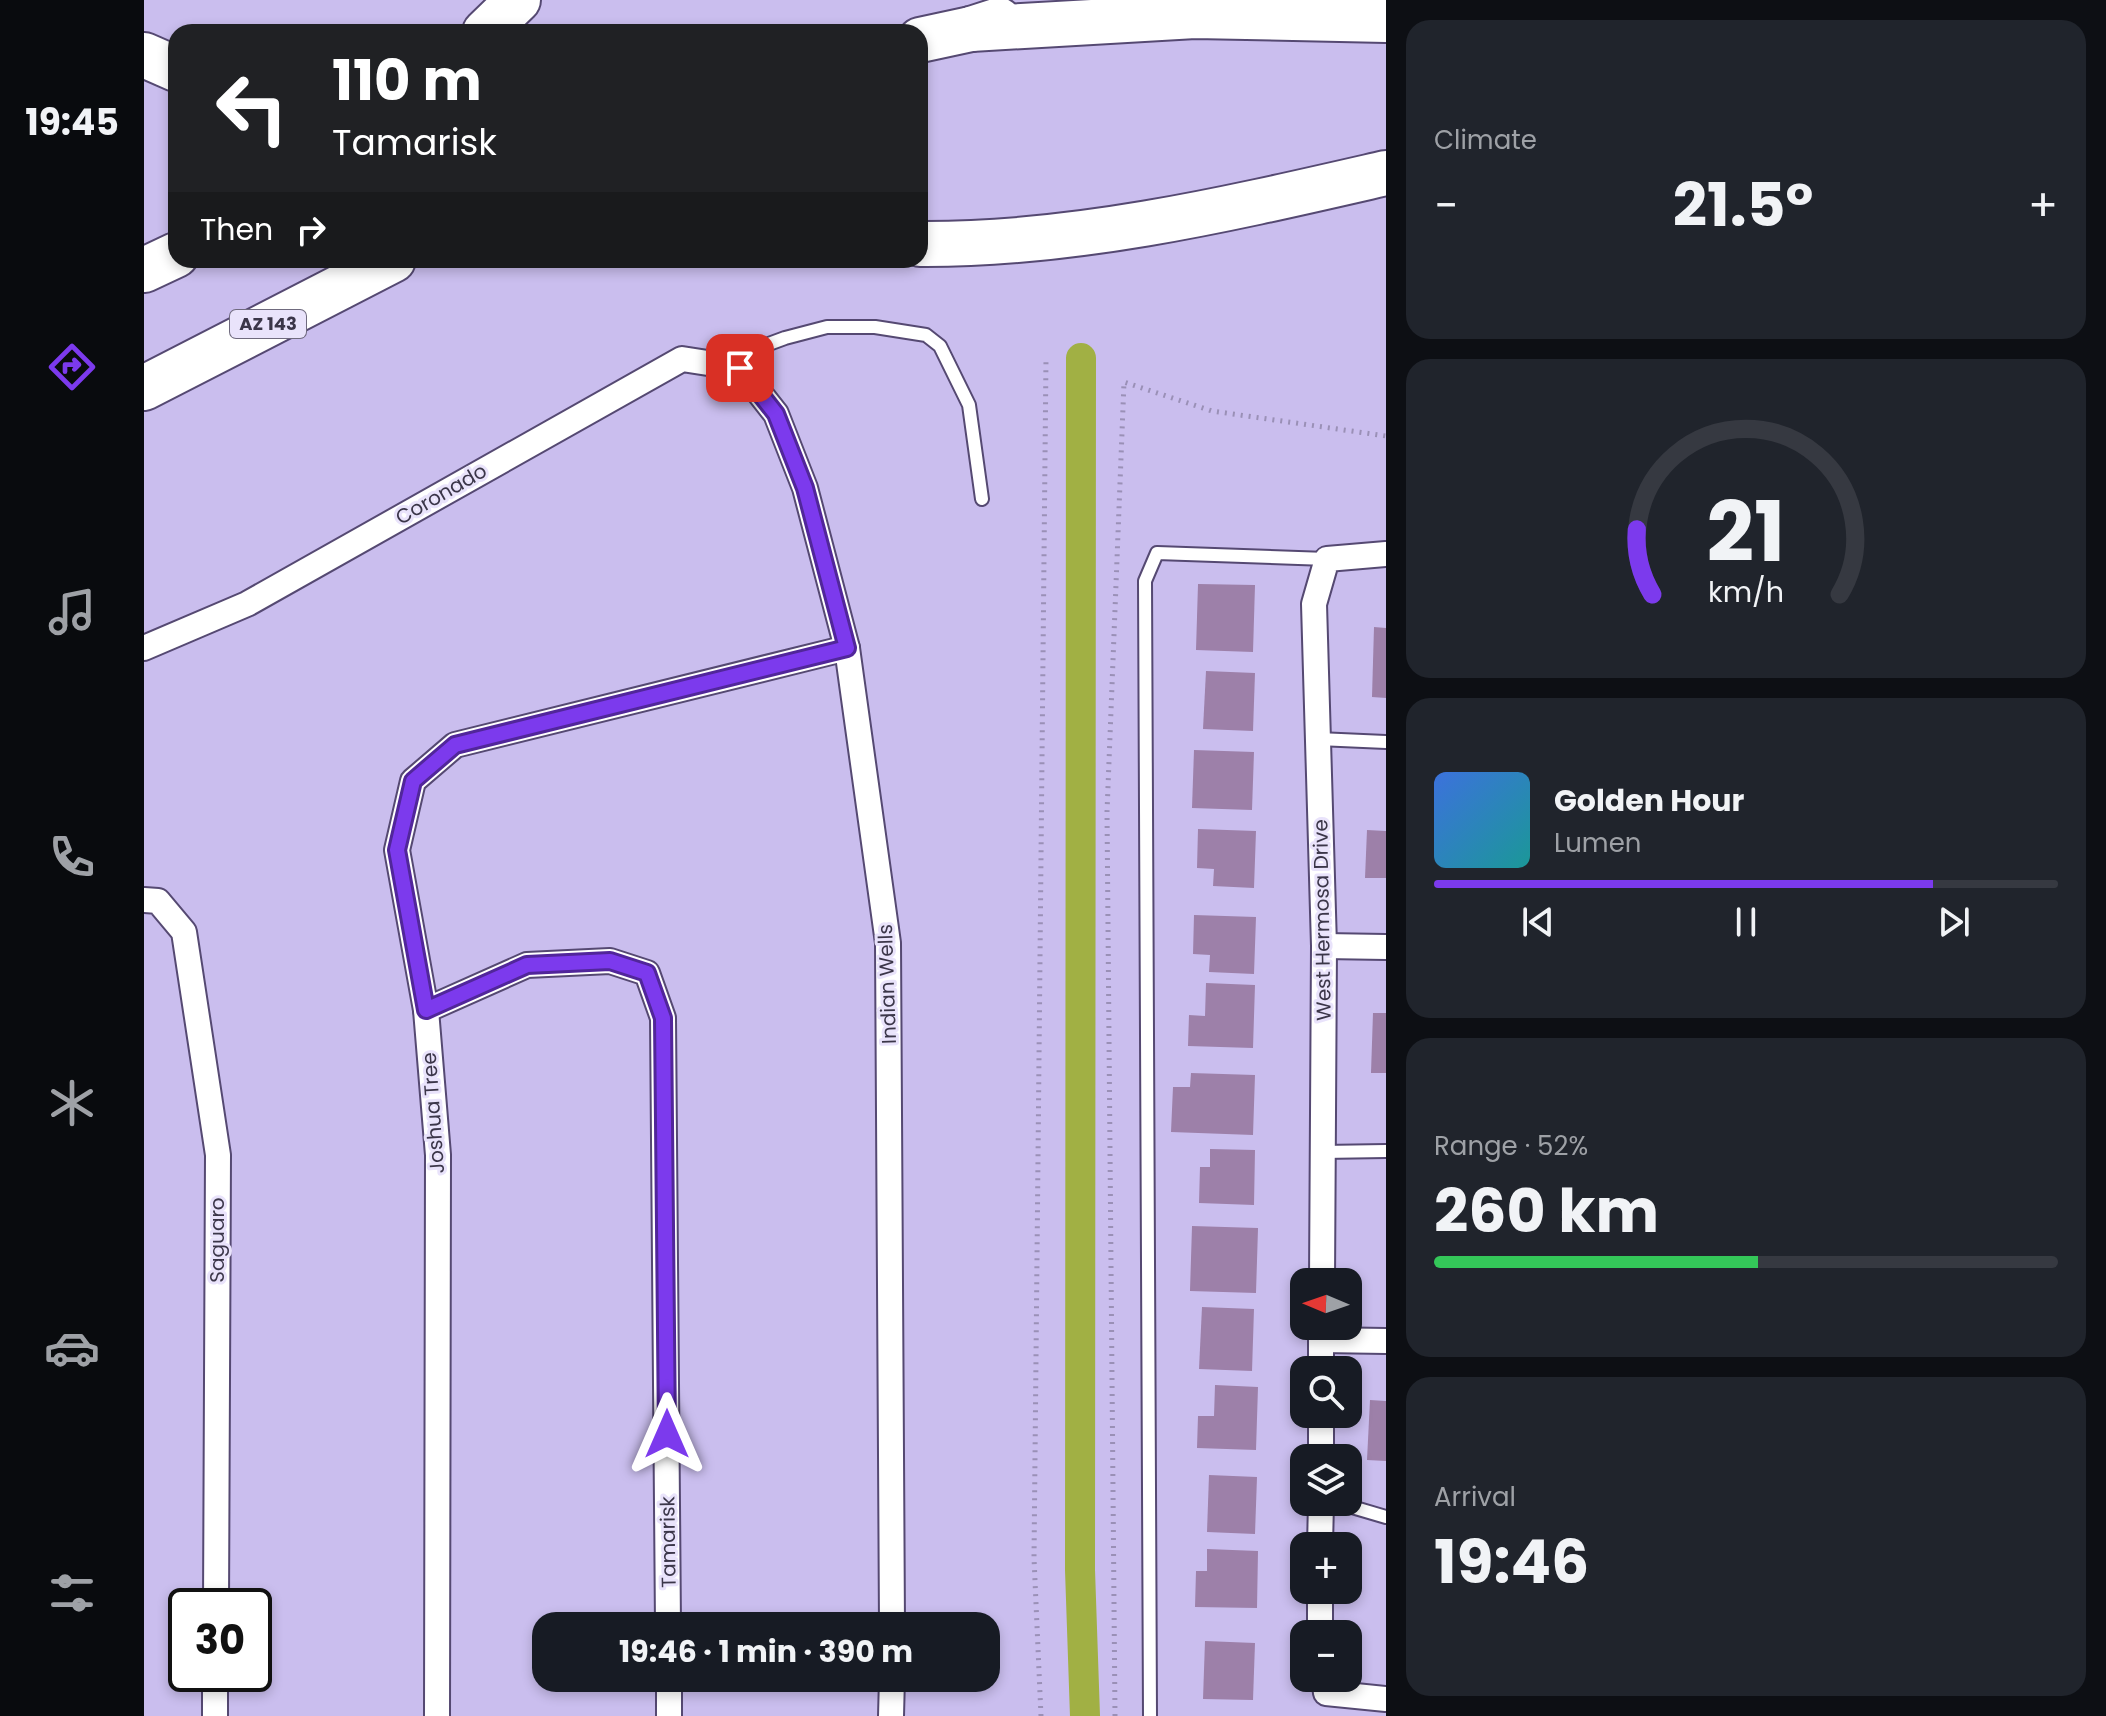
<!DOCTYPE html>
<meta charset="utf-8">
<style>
:root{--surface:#171b24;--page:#20242c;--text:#f1f3f6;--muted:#9ea1a6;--line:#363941;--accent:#7c3aed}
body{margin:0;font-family:Poppins,sans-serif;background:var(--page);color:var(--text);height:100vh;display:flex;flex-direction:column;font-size:30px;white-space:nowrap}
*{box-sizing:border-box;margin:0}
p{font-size:26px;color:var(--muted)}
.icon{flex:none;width:44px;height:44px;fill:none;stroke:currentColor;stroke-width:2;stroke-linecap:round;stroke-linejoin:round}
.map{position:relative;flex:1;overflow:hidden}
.details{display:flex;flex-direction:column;gap:20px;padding:20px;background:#0d0f14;width:720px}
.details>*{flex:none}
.guide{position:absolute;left:24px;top:24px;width:760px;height:244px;border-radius:24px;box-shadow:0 4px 12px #0003;background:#202124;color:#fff;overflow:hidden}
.needle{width:52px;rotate:272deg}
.buttons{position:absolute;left:1146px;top:1268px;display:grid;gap:16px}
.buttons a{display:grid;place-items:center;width:72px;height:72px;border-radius:16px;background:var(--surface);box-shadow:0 4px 12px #0003;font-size:40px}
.speed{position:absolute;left:24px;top:1588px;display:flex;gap:16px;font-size:40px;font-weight:700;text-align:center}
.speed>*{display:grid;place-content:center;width:104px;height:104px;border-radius:50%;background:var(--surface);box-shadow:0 4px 12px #0003;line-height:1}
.speed .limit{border:4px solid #111;border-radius:12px;background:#fff;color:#111}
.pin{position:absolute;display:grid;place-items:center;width:68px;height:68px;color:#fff;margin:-34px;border-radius:16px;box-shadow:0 4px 12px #0006}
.me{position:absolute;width:88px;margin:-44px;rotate:0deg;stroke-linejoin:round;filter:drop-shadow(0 0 6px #0008)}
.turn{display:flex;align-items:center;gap:28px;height:168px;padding:0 32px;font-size:36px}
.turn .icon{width:104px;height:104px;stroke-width:2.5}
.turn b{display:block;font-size:56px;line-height:68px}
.then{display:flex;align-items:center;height:76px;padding:0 32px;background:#0003;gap:16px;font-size:30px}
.big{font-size:60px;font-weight:700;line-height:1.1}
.details .widget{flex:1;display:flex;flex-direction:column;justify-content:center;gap:12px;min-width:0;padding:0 28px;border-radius:24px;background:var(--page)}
.details .dial{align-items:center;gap:0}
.dial svg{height:208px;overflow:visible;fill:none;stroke:var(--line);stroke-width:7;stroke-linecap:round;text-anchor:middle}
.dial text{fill:var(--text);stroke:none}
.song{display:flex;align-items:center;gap:24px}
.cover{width:96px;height:96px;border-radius:12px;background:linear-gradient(135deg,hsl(220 70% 55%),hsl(180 70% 35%))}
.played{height:8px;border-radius:4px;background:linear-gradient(90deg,var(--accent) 80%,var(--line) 80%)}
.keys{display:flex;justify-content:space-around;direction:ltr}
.heat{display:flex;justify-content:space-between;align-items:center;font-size:44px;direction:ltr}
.charge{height:12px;border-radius:6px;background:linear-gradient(90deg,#34c759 52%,var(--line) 0)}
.trip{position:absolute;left:388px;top:1612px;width:468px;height:80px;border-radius:24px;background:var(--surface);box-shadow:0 4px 12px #0003;font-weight:700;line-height:80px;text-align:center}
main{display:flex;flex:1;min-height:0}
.menu{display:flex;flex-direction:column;width:144px;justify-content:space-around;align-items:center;background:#090b0e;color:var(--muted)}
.menu .icon{width:56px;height:56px}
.menu .current{color:var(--accent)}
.menu b{font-size:36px;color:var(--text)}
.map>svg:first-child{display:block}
</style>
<main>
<nav class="menu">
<b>19:45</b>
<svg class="icon current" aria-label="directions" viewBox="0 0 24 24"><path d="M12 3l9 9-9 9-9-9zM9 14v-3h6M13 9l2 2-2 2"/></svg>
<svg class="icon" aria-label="music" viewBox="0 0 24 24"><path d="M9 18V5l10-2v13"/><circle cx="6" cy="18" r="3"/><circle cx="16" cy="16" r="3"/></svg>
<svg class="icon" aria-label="phone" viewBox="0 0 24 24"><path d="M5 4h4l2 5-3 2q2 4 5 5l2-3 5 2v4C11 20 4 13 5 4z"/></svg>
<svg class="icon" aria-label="climate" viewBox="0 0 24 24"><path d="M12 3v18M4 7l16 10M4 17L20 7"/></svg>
<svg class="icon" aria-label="car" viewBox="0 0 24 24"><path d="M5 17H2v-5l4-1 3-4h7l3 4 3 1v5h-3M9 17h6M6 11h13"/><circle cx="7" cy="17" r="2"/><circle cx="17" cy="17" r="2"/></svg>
<svg class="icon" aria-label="filters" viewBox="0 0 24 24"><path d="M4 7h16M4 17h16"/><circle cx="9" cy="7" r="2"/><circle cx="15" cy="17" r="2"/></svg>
</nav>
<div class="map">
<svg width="1242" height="1716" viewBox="0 0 1242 1716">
<rect width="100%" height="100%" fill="#cabeee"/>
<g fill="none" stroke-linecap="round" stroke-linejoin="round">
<polyline stroke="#a1b044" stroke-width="30" points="937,358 936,1570 941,1716"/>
</g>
<g fill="#9d80a9">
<polygon points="1054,584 1111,585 1109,652 1052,650"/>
<polygon points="1230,627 1242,628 1242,698 1228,697"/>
<polygon points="1062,671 1111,673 1109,731 1059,729"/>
<polygon points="1050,750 1110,752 1108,810 1048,808"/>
<polygon points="1054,829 1112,831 1110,888 1069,886 1070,869 1053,868"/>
<polygon points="1223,830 1242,831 1242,878 1221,878"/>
<polygon points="1050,915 1112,917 1110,974 1065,972 1066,955 1049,954"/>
<polygon points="1062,983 1111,985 1109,1048 1044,1046 1045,1015 1061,1016"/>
<polygon points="1229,1013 1242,1013 1242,1073 1227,1073"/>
<polygon points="1047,1073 1111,1075 1109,1135 1027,1132 1029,1087 1046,1087"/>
<polygon points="1066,1149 1111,1150 1110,1205 1055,1203 1056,1167 1066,1167"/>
<polygon points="1048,1226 1114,1228 1112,1293 1046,1291"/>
<polygon points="1058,1307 1110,1309 1108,1371 1055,1369"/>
<polygon points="1071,1385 1114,1387 1112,1450 1053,1448 1054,1416 1070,1416"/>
<polygon points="1226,1400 1242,1401 1242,1461 1223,1460"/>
<polygon points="1065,1475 1113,1477 1111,1534 1063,1532"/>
<polygon points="1063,1549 1114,1551 1113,1608 1051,1607 1052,1571 1063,1571"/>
<polygon points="1061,1641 1111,1643 1109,1700 1059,1699"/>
</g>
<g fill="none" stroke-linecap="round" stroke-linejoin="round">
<g stroke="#554972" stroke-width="16">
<g id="lane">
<polyline points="596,368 614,348 641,338 683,327 731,327 782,335 796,346 825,405 838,499"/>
<polyline points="1174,739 1242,742"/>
<polyline points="1178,1152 1242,1151"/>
<polyline points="1191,1502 1242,1517"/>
<polyline points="1006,1716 1001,581 1013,553 1183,559"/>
</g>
</g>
<g stroke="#554972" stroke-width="28">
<g id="street">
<polyline points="0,648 103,604 538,359 596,368 632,414 661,488 703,648 744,943 748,1626"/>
<polyline points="0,900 14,901 40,932 74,1155 72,1606"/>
<polyline points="1180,946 1242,947"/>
<polyline points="282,1010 383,965 466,961 503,973 519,1018 524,1626"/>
<polyline points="1178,1282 1180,946 1170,604 1183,559 1242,554"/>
<polyline points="1177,1340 1242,1341"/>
<polyline points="1177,1370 1177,1326"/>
<polyline points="1177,1458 1177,1414"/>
<polyline points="1176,1546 1177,1502"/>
<polyline points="1176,1634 1176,1590"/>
<polyline points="525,1678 525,1716"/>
<polyline points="1180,1678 1182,1693 1242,1699"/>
<polyline points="71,1716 71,1674"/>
<polyline points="293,1716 294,1155 282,1010 253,850 269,781 311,745 703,648"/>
<polyline points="747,1716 748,1678"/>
</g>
</g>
<g stroke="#554972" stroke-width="48">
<g id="highway">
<polyline points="827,29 1051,16 1242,20"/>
<polyline points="341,32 374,0"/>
<polyline points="776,40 827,29 855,20"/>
<polyline points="0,55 32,69"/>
<path d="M776 244C934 245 1089 208 1242 173"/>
<polyline points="0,270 32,255"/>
<polyline points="0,388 249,260"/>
</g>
</g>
<g stroke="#9a90b6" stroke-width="5" stroke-dasharray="2 6" stroke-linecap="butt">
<polyline points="897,1716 890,1558 902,358"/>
<polyline points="971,1716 963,812 980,382 1068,411 1242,436"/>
</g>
<use href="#lane" stroke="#fff" stroke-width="12"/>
<use href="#street" stroke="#fff" stroke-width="24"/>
<use href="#highway" stroke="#fff" stroke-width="44"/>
</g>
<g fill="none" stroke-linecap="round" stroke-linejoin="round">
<g stroke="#51269a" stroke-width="20">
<polyline id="route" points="523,1434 519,1018 503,973 466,961 383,965 282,1010 253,850 269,781 311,745 703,648 661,488 632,414 596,368"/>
</g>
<use href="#route" stroke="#7c3aed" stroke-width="14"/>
</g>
<g text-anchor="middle" stroke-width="6" stroke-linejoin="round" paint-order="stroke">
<rect fill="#e9e3fb" stroke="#6f6a7e" stroke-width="2" x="86" y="310" width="76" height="28" rx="6"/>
<g font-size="18" font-weight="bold" fill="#3b3649">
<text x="124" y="330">AZ 143</text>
</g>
<g font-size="20" fill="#3b3649" stroke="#e9e3fb">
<text transform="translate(297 494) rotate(-30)" y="7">Coronado</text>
<text transform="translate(1178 920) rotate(-91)" y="7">West Hermosa Drive</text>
<text transform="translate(743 984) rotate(-92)" y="7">Indian Wells</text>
<text transform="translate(289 1113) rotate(-94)" y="7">Joshua Tree</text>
<text transform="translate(73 1240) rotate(-90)" y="7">Saguaro</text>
<text transform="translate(524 1542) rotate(-91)" y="7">Tamarisk</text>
</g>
</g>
</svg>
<div class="buttons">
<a><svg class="needle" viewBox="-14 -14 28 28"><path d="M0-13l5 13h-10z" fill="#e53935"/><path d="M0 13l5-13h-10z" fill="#9ea1a6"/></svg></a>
<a><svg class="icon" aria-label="search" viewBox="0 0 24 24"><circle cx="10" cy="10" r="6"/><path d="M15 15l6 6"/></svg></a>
<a><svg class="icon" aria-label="layers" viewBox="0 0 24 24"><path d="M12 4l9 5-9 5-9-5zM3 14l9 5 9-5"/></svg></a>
<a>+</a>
<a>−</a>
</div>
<div class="speed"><div class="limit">30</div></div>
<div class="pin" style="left:596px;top:368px;background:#d93025"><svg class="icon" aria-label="arrive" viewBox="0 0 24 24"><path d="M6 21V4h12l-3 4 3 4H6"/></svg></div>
<svg class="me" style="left:523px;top:1434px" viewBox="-20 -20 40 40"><path d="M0-17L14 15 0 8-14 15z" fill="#7c3aed" stroke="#fff" stroke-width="4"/></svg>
<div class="trip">19:46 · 1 min · 390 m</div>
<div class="guide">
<div class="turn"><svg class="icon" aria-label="left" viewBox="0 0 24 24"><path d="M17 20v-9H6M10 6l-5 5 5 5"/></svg><div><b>110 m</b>Tamarisk</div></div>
<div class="then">Then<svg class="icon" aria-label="right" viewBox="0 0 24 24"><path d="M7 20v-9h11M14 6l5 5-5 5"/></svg></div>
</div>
</div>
<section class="details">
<div class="widget"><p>Climate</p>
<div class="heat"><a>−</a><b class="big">21.5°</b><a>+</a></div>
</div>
<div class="widget dial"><svg viewBox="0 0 100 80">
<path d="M14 69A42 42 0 1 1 86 69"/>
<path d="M14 69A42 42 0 0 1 8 44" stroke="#7c3aed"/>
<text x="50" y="56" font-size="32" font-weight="700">21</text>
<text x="50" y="72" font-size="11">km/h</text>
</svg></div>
<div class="widget">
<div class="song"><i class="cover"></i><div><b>Golden Hour</b><p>Lumen</p></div></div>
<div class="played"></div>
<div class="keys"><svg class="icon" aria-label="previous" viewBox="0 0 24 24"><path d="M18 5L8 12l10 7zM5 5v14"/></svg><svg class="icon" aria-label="pause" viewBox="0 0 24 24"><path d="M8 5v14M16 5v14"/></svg><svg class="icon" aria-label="next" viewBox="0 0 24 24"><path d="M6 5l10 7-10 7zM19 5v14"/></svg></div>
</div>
<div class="widget"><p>Range · 52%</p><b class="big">260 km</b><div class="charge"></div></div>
<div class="widget"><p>Arrival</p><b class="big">19:46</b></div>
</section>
</main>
